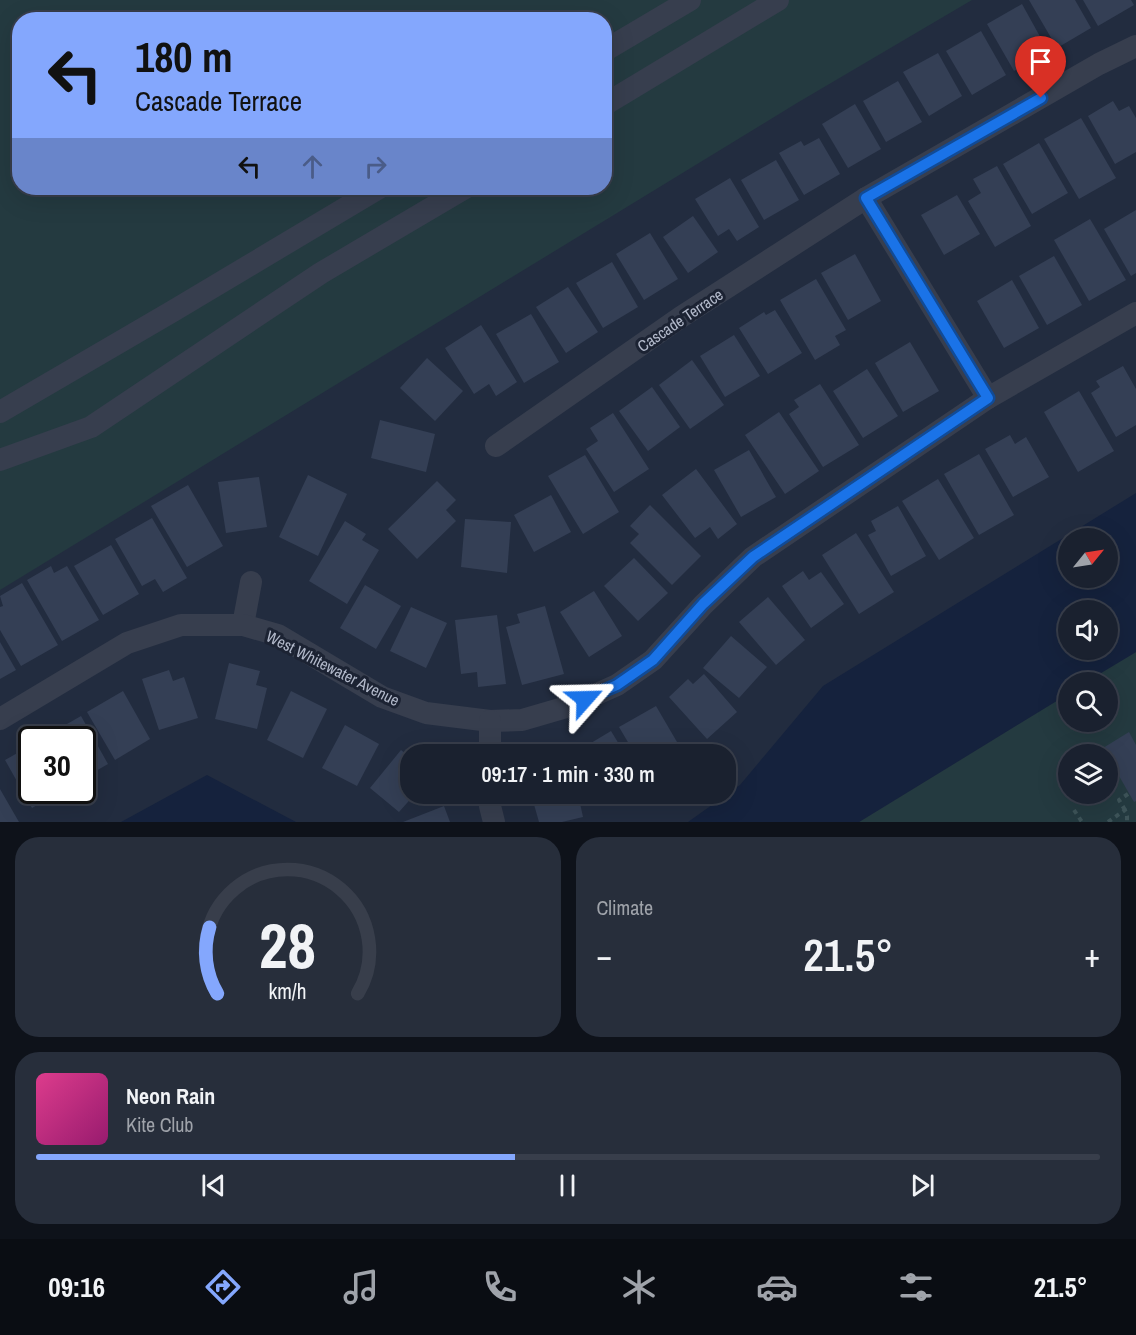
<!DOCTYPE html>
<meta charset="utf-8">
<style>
:root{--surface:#1a212f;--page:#272e3b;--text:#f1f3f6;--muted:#9fa3aa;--line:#383e4b;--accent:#84a7fd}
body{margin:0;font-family:"Archivo Narrow",sans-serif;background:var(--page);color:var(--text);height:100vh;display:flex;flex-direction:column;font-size:22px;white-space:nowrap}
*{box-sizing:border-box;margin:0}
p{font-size:20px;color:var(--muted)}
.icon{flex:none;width:33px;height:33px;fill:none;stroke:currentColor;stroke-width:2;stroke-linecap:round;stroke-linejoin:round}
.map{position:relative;height:822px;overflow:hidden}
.drawer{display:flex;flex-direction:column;gap:15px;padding:15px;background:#0e121a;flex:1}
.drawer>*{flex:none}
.hud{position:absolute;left:12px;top:12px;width:600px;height:183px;border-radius:24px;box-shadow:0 6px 24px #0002,0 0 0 2px var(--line);background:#84a7fd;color:#111;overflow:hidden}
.needle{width:39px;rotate:60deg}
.tools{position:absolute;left:1058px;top:528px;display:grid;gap:12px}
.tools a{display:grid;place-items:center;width:60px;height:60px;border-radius:50%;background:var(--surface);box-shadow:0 6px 24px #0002,0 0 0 2px var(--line);font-size:30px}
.speed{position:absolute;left:18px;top:726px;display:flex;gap:12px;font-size:30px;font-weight:700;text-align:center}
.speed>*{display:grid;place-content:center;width:78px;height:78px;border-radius:50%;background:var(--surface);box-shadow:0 6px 24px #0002,0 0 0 2px var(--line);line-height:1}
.speed .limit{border:3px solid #111;border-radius:9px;background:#fff;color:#111}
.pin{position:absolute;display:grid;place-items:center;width:51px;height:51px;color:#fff;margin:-62px -26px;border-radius:50% 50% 50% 0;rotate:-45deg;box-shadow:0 0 6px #0007}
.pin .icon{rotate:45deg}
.me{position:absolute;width:66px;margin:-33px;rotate:65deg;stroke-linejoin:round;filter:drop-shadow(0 0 4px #0008)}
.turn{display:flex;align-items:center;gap:21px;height:126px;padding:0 24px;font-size:27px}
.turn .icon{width:78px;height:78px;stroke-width:2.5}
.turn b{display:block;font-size:42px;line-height:51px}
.lanes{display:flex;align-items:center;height:57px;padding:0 24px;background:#0003;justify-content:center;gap:30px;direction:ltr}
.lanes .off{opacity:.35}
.big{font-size:45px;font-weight:600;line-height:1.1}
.drawer .card{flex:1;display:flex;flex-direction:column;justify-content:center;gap:9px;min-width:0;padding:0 21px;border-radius:24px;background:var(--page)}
.drawer .dial{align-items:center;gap:0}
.dial svg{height:156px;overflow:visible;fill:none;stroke:var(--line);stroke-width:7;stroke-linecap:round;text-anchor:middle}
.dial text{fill:var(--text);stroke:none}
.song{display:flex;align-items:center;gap:18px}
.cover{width:72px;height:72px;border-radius:9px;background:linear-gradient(135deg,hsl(330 70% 55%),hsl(320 70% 35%))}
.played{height:6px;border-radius:3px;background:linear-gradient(90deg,var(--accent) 45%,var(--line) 45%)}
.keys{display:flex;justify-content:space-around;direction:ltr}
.heat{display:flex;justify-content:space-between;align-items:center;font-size:33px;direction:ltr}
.drawer .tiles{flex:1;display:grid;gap:15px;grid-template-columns:1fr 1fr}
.card:last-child{grid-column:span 2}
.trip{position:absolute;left:400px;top:744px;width:336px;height:60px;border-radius:24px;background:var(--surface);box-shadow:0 6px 24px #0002,0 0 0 2px var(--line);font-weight:600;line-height:60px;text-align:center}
.tab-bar{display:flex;height:96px;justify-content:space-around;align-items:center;background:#0a0d13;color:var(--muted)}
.tab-bar .icon{width:42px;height:42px}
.tab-bar .current{color:var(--accent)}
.tab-bar b{font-size:27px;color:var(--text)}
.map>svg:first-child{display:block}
</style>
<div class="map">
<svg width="1136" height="822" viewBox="0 0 1136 822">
<rect width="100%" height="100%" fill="#222c3f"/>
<g fill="#243a40" fill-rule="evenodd">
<path d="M0 0H972L797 103 0 590ZM20 20H604V188H20Z"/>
<path d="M1136 652V822H859L1068 694V722H1107V682H1086ZM1068 754H1107V794H1068Z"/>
</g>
<g fill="#15223d" fill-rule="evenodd">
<path d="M1136 493V652L1086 682H1068V694L859 822H688L740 785 823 686ZM1068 538H1107V578H1068ZM1068 610H1107V650H1068Z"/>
<polygon points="207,775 296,822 121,822"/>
</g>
<g fill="#343f55">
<polygon points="1029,0 1075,0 1091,28 1057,48"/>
<polygon points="1083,0 1131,0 1134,5 1098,26"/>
<polygon points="1022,4 1048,51 1014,71 987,24"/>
<polygon points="981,31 1006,75 972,95 946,51"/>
<polygon points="938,53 962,96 929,116 903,72"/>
<polygon points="898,81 922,122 886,142 863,101"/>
<polygon points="1113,101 1119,111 1129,106 1136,118 1136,152 1115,164 1088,116"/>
<polygon points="855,104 881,149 848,168 822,124"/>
<polygon points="1081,118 1116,178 1079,199 1044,139"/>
<polygon points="819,138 840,174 804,195 779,153 801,141 804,146"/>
<polygon points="1039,143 1068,193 1032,214 1003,164"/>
<polygon points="776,160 799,200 764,220 741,180"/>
<polygon points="997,166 1031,226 995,247 968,201 981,193 973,179"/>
<polygon points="730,178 759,227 737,241 729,229 718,236 695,199"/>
<polygon points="957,195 980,234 944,255 921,215"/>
<polygon points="1136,210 1136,273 1131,276 1104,229"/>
<polygon points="693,216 718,252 688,273 663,237"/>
<polygon points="1090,219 1126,280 1089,301 1054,240"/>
<polygon points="650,233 678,279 644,300 616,254"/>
<polygon points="855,254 881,301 848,320 821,273"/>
<polygon points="1054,256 1082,305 1047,325 1019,276"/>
<polygon points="612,262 638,307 603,328 576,283"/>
<polygon points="816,279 846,330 835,336 840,345 815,360 780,300"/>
<polygon points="1012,280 1039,328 1004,348 977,301"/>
<polygon points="568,287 598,332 566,353 536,307"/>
<polygon points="775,310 802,353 768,374 739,328 764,312 766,315"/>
<polygon points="531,314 559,362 524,383 496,334"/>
<polygon points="481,325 517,382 496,396 489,384 474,394 445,348"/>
<polygon points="734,335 760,376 725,397 700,356"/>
<polygon points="910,342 939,391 903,412 875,363"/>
<polygon points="427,358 463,391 435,421 400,388"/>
<polygon points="692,360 724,405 690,429 659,385"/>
<polygon points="1123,366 1136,389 1136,425 1116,437 1091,393 1100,387 1096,381"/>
<polygon points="867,369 898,416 863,438 833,391"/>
<polygon points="820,384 859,445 823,467 789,414 799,407 794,400"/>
<polygon points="652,387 680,427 648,451 619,411"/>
<polygon points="1079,391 1114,451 1078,472 1044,412"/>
<polygon points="779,412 819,471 785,494 745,435"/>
<polygon points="613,413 649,469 614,492 586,449 598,441 590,428"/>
<polygon points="380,420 435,434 426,472 371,458"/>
<polygon points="1010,435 1015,444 1026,437 1049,477 1013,497 985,449"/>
<polygon points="749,450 776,497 741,517 714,470"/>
<polygon points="979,454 1014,515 979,535 944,474"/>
<polygon points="585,455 619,512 583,534 548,476"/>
<polygon points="696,469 737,524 718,539 710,527 695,538 662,495"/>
<polygon points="308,475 347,494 318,556 279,537"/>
<polygon points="259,477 267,527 226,533 218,482"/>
<polygon points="938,479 974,538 939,560 902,501"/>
<polygon points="437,481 456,500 446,510 456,521 417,559 388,529"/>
<polygon points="188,485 223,546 187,567 151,506"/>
<polygon points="551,495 571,532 534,552 514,515"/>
<polygon points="650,505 701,556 672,585 630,543 639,534 630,526"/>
<polygon points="898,506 926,556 891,576 868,535 876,531 871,521"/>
<polygon points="152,518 187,578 163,592 155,579 142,586 115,539"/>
<polygon points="465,519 511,522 507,573 461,567"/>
<polygon points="345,521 366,534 362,540 379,550 347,604 309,581"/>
<polygon points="856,533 894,592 859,614 822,555"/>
<polygon points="111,545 139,594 103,615 74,566"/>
<polygon points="634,558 668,593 638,621 604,586"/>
<polygon points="51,566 54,573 67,566 99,620 62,641 27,580"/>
<polygon points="803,571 809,580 821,572 844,604 811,628 782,586"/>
<polygon points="22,583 58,645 21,666 0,630 0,607 3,606 0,596"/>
<polygon points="365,585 401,606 376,649 340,628"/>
<polygon points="594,591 622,636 589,657 560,612"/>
<polygon points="768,597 805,640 776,665 739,622"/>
<polygon points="545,606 564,674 522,685 506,627 520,623 517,614"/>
<polygon points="411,607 447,623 426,668 390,651"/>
<polygon points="497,615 506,684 478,687 477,672 461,674 455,620"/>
<polygon points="731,636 767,667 739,698 703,668"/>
<polygon points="0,642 16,670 0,679"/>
<polygon points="229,663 260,671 256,685 267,688 257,729 215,719"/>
<polygon points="169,670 173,681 184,677 198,718 159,730 142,679"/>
<polygon points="704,674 737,712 707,739 669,697 688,679 693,684"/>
<polygon points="123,691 150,739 115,760 87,712"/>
<polygon points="291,691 327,709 303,758 267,740"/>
<polygon points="656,706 684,754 635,754 619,727"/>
<polygon points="81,716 108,764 82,779 82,740 48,740 46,736"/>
<polygon points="345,725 379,744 357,786 322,768"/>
<polygon points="611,731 625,754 578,754 576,752"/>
<polygon points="1129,732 1136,745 1136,801 1134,802 1103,748"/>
<polygon points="30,746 32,749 32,790 63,790 32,808 5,760"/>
<polygon points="401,750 411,758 411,794 415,794 399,812 370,788"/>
<polygon points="0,789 19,822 0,822"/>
<polygon points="531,794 578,794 583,817 562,822 539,822"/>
<polygon points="444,806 450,822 403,822"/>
</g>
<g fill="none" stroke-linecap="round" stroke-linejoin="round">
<g stroke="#3d5358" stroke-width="4" stroke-dasharray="4.5 4.5" stroke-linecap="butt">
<polyline points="1074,810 1082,822"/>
<polyline points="1125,810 1119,800 1128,794"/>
<polyline points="1108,822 1125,810 1127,816 1127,822"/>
</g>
<g stroke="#373e4e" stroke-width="22">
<polyline points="604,51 690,0"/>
<polyline points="604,105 778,0"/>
<polyline points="866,198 988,398"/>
<polyline points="0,412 173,311 379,188"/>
<polyline points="496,446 681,317 866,198 1099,64 1136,46"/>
<polyline points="0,460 91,427 321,273 465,188"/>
<polyline points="243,625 251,582"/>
<polyline points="0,719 127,643 181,625 243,625 278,635 382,697 426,713 490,721 522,720 570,706 617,685 653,660 703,605 753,557 988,398 1136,313"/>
<polyline points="490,721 490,754"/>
<polyline points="490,794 490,806 494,822"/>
</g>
</g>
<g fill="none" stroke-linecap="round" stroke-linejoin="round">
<g stroke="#114b97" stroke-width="15">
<polyline id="route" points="585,699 617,685 653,660 703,604 753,557 988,398 866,198 1041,98"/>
</g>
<use href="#route" stroke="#1a73e8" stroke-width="10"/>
</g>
<g text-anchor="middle" stroke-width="6" stroke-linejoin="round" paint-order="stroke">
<g font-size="16" fill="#b2b9ca" stroke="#1c2333">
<text transform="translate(680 320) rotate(-34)" y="6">Cascade Terrace</text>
<text transform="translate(333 668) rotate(27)" y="6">West Whitewater Avenue</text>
</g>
</g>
</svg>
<div class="tools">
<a><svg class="needle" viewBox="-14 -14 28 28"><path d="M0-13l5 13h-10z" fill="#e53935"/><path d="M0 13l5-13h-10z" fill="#9fa3aa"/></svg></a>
<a><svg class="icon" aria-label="sound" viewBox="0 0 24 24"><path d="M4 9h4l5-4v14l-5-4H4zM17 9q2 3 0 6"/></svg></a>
<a><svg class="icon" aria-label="search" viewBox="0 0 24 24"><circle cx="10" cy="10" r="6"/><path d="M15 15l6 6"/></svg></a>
<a><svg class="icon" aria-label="layers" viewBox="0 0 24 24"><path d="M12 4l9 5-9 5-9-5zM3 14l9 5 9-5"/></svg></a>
</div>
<div class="speed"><div class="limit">30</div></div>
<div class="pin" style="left:1041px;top:98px;background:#d93025"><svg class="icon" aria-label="arrive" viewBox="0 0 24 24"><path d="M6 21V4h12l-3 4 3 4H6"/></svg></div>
<svg class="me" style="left:585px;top:699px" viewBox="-20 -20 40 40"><path d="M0-17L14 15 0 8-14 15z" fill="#1a73e8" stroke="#fff" stroke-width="4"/></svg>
<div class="trip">09:17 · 1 min · 330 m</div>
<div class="hud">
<div class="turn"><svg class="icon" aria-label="left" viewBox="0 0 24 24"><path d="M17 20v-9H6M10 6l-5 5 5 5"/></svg><div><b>180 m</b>Cascade Terrace</div></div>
<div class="lanes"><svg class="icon" aria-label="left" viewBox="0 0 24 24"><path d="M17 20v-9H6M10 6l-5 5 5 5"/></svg><svg class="icon off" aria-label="ahead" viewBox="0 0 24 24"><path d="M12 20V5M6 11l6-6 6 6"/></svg><svg class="icon off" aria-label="right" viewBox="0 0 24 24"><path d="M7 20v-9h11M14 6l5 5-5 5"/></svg></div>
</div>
</div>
<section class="drawer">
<div class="tiles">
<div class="card dial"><svg viewBox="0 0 100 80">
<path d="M14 69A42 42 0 1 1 86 69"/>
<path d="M14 69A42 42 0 0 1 10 35" stroke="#84a7fd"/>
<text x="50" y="56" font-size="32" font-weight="700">28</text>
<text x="50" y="72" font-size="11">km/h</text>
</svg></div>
<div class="card"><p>Climate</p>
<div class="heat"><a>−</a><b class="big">21.5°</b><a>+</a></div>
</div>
<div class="card">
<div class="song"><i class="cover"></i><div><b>Neon Rain</b><p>Kite Club</p></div></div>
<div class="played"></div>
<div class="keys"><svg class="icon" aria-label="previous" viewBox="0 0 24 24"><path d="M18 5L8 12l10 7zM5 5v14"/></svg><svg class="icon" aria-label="pause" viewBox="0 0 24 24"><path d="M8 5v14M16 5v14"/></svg><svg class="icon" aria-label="next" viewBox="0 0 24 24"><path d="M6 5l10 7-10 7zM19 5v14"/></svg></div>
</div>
</div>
</section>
<nav class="tab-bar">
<b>09:16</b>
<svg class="icon current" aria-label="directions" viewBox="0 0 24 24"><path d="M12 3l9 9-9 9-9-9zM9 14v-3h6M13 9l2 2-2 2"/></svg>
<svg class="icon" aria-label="music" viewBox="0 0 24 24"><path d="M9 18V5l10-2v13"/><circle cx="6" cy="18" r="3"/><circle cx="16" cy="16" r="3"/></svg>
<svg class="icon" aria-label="phone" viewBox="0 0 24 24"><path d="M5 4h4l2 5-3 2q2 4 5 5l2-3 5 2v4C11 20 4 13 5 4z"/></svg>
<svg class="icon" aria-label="climate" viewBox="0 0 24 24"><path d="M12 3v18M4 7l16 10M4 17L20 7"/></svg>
<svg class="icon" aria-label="car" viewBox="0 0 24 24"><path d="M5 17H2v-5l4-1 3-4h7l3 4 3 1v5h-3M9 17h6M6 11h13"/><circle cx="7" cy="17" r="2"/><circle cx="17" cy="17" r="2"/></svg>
<svg class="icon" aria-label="filters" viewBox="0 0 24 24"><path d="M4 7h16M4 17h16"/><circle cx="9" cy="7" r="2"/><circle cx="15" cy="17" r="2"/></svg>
<b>21.5°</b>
</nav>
